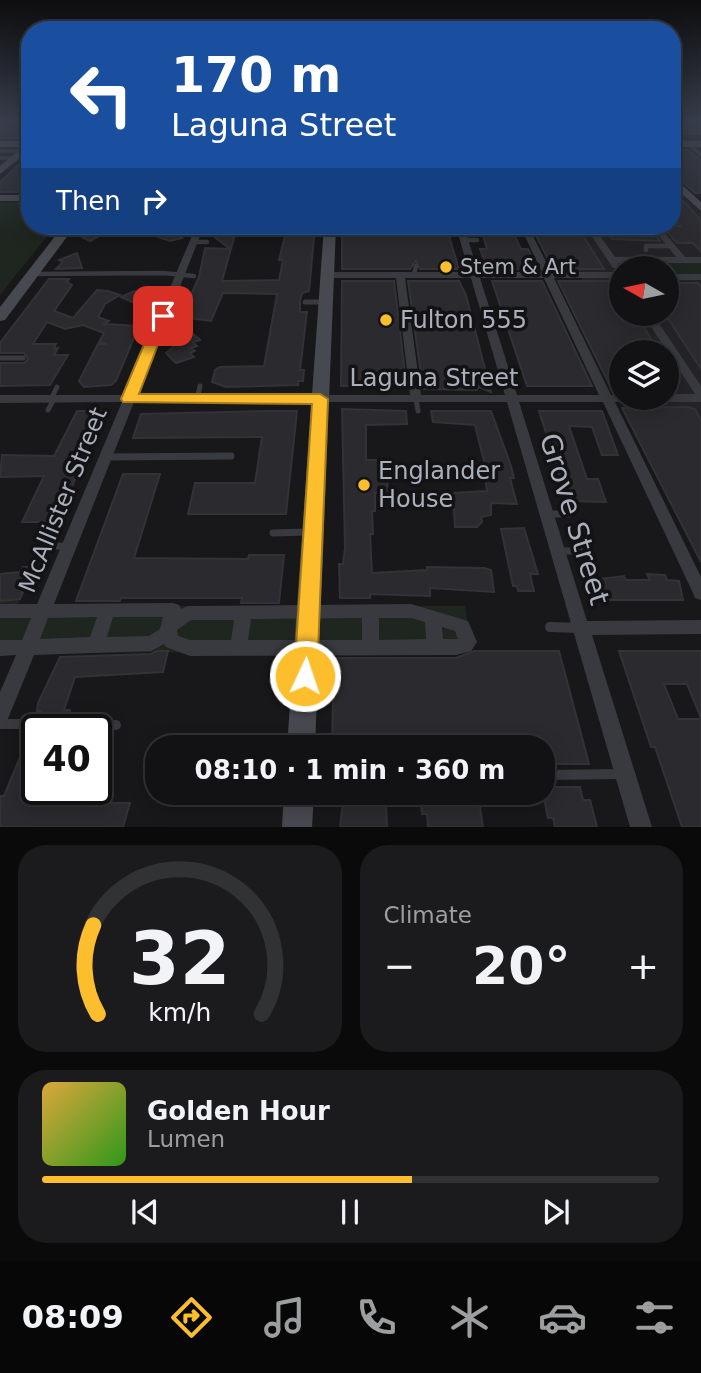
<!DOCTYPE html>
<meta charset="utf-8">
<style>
:root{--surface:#121214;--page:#1b1b1d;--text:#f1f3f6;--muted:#9c9ea0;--line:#313234;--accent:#fdbe2e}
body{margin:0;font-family:"DejaVu Sans",sans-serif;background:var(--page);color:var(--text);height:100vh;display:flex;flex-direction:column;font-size:26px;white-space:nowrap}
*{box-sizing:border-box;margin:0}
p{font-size:23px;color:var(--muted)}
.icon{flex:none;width:38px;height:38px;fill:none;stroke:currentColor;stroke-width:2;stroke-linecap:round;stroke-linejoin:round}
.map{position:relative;height:827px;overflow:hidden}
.sheet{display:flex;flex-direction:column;gap:18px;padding:18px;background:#0a0a0b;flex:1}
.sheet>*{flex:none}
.guide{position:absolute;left:21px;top:21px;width:660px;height:214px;border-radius:28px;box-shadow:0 4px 18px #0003,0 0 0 2px var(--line);background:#1a4fa0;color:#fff;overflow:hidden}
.needle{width:46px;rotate:279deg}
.fabs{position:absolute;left:609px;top:256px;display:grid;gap:14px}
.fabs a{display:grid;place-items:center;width:70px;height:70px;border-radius:50%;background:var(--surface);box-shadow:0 4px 18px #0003,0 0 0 2px var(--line);font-size:35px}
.speed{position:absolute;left:21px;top:714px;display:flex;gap:14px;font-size:35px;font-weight:700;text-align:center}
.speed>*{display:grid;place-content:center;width:91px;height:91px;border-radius:50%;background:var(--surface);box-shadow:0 4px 18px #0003,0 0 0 2px var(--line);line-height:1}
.speed .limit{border:4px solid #111;border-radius:10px;background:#fff;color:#111}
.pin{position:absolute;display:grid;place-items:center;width:60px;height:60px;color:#fff;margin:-30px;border-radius:14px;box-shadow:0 4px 10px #0006}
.me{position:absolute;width:77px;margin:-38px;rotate:3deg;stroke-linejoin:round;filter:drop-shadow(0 0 5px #0008)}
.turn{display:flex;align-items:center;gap:24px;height:147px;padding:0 35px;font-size:32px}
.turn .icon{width:91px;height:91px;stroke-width:2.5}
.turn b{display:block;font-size:49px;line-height:60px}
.then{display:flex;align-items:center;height:66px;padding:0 35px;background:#0003;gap:14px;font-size:26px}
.big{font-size:52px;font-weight:800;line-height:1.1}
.sheet .tile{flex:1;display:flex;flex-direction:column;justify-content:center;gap:10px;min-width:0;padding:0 24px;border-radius:28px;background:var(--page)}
.sheet .dial{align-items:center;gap:0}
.dial svg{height:182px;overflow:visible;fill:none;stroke:var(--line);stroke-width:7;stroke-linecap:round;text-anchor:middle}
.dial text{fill:var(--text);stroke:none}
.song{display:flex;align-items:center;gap:21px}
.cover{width:84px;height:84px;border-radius:10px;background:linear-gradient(135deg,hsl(40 70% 55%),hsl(110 70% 35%))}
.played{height:7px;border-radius:4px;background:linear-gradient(90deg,var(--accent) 60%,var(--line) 60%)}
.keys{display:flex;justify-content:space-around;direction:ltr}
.heat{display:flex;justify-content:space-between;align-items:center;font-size:38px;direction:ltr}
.sheet .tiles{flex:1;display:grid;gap:18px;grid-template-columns:1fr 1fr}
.tile:last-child{grid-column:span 2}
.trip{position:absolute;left:145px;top:735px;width:410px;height:70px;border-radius:28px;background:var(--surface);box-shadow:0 4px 18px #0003,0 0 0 2px var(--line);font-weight:800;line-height:70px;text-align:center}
.tab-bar{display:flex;height:112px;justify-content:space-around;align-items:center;background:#070708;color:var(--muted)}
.tab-bar .icon{width:49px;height:49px}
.tab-bar .selected{color:var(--accent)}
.tab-bar b{font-size:32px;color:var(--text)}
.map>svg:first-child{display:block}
</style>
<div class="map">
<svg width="701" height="827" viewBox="0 0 701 827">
<rect width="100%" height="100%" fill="#18181b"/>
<path fill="#242428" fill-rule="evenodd" d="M672 186 701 212V452H681L650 397H667V352H624L552 226H672ZM621 268H667V313H621Z"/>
<g fill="#1e261f">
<polygon points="0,202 30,202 30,226 55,226 0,295"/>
<polygon points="623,262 701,262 701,275 667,275 667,268 627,268"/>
<polygon points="9,599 20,599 18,606 465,606 472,651 0,653 0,602"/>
</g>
<g fill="#2b2b2f" stroke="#323237" stroke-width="2">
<polygon points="16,121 30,121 30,138 0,138 0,134"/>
<polygon points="672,121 697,121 701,124 701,134 683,134 672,127"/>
<polygon points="672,150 688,150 701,160 701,193 695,193 672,173"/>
<polygon points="30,154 30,192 0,192 0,182"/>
<polygon points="672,189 701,220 701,252 693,243 677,243 662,226 681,226 672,216"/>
<polygon points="97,226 118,226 90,241 78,235"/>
<polygon points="145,226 189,226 175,232 182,238 170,241 152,235"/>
<polygon points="214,226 234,238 222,281 279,280 283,260 279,260 286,232 290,226 311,226 314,238 309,291 302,293 300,301 300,312 307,312 300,370 304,370 303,381 298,381 298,385 226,387 212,382 215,370 220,367 264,366 277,294 223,293 211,321 181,317 199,277 205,248 230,249 212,235"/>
<polygon points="342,226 446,226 459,269 420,269 416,261 410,269 342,269"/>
<polygon points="480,226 510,226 521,249 528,249 538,269 488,269 480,249 487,249"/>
<polygon points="531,226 577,226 604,269 553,269"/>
<polygon points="602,226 648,226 660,241 612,239"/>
<polygon points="77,253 82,268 56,269 63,262 59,260"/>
<polygon points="49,279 69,279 67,282 72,285 54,311 73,318 97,290 108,291 120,295 105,304 98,317 109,321 104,324 139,326 116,381 111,385 84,387 79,381 98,344 107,344 99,342 104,333 83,325 65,329 47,322 33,344 56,344 54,349 58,348 54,355 68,355 50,385 0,386 0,363 24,363 28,359 24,353 0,353 0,343"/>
<polygon points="342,281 394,281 406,382 360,382 360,386 341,386"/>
<polygon points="408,281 459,281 466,295 491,392 479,387 476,390 423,389"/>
<polygon points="492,281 542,281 592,386 527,386"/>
<polygon points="558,281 612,281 621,294 621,313 636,314 659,352 621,352 621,387 610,386"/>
<polygon points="667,283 698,283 701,286 701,369 667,317"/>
<polygon points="134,291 157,297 136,304 121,297"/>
<polygon points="191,332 200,340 193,342 197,346 191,348 195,351 190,353 194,357 176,363 166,353 174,346 170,342"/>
<polygon points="688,407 695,409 701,421 701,562 622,408"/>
<polygon points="342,409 406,411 407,424 366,425 366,460 391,460 392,477 387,477 388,493 375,493 375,511 372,511 373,534 370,534 372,573 427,570 427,567 484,568 491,570 494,592 430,588 430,596 370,594 370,598 340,598 339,564 343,564 345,548"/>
<polygon points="77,411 104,411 59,517 55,522 22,522 44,476 0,477 2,455 54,456"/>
<polygon points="266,411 297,411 286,514 188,514 195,483 255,483 262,437 133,438 141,414"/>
<polygon points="431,411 491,411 511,466 514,478 510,478 517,504 491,503 491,515 481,517 482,522 477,527 455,527 453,493 487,491 485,478 488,478 475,425 433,422"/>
<polygon points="539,411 602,411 618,455 602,455 592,427 569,426 587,479 598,479 606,502 568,501"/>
<polygon points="123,474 160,474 134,558 248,559 249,555 284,555 279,603 241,603 242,598 121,598 120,601 76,601"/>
<polygon points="524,528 538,574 530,574 534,591 518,591 517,586 513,586 501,529"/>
<polygon points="23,567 34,567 20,599 0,601 0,574 21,572"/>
<polygon points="647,574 665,575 667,580 679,581 683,600 606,600 599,579 624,576 626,580 650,580"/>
<polygon points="157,651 168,651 163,672 75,677 64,710 70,710 68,717 62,718 59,723 61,730 41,730 43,723 39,717 41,711 37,711 38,703 60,657 151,654"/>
<polygon points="474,651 559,651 589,764 542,764 542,747 332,747 334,658 456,658"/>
<polygon points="619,651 701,651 701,718 687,684 664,684 678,719 701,719 701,827 682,827 655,747 651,747"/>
<polygon points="31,731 37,731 37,793 34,802 130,803 123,827 0,827 0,796 4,796"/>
<polygon points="542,787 580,787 583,800 590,800 597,827 555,827 553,818 548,818"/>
<polygon points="425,793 478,793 483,827 428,827 427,814 422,814 420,794"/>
<polygon points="344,794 358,795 358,803 386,803 387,827 340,827"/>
</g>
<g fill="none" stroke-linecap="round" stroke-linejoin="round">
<g stroke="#393a40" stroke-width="3.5">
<polyline points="672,131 701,155"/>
<polyline points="0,151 23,151"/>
<polyline points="0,158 15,158"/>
</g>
<g stroke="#393a40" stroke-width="4.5">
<polyline points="461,230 473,230"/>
<polyline points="464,240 477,240"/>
<polyline points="193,242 207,242"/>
<polyline points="646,250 646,246 671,246"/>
<polyline points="32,274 163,273 194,276"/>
<polyline points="414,275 416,266"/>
</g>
<g stroke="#393a40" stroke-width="5">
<polyline points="305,302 324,302"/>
<polyline points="144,315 163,316"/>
<polyline points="0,358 23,358"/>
<polyline points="51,399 57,387"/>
<polyline points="197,399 200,386"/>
<polyline points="416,399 418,411"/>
<polyline points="48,410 54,399"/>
</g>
<g stroke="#393a40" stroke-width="7">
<polyline points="107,457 231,456"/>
<polyline points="548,514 569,514"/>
<polyline points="273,533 308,532"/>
<polyline points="44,546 67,546"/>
<polyline points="560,551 580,551"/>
</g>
<g stroke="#393a40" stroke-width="10">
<polyline points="550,627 580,628"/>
<polyline points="0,724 36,724"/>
<polyline points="66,724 116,725"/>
<polyline points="542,775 623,774"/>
</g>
<g fill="#393a40" fill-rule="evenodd">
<polygon points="8,121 14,121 0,131 0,126"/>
<path d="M196 226H204L137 395H410L396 278H327L322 275 327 272H469L456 226H464L478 272H542L520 226H528L551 272H621V278H554L611 395H621V397H667V394H695L642 313H652L701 386V402H615L701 577V600L695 598 693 593 603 402H519L587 621 701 620V634L592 635 652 827H630L507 402H134L54 604 173 603 179 605 181 609 188 606 411 604 468 621 477 642 471 651 456 655 190 656 166 647 164 644 151 651 34 655 7 721 0 724V692L16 655 0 656V640H22L31 618H0V604H37L122 402 0 403V395H125ZM405 278H471L505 395H421ZM480 278H544L599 395H517ZM97 617 90 637 40 639 48 618ZM113 617H163L160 629 149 636 107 637ZM362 618V640H248L251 619ZM379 618H411L425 622 426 639 379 640ZM191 620H234L231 640H190L178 636 177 630ZM442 627 455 631 458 639H443Z"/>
<polygon points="585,226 593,226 615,257 676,257 651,226 659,226 685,257 701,257 701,263 618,263 620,266 619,268 613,268"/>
<rect x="667" y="274" width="34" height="6"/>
</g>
<g fill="#474950" fill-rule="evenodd">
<polygon points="0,141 30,141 30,150 0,174 0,166 23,147 0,147"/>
<rect x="672" y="141" width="29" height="6"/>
<polygon points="672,176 701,202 701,211 672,185"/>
<rect x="0" y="195" width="30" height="6"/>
<polygon points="63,226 75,226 5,320 0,321 0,307"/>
<polygon points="324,226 336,226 315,747 287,747"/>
<polygon points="284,793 314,793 312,827 282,827"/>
</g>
</g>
<linearGradient id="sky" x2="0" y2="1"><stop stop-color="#0d0d0f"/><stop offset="0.51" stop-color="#373d4a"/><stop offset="1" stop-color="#373d4a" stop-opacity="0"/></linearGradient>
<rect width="701" height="237" fill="url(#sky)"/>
<polygon fill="#fdbe2e" stroke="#a47c1e" stroke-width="2" points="163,312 169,316 139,394 320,394 328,399 317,676 314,683 305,686 297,683 294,676 312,404 123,402 121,399 156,316"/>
<g fill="#fdbe2e" stroke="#131316" stroke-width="2.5">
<circle cx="446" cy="267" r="7"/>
<circle cx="386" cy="320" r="7"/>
<circle cx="364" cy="485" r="7"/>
</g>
<g text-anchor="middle" stroke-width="7" stroke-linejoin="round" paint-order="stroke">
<g font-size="21" fill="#aaafbb" stroke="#131316" text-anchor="start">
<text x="460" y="274">Stem &amp; Art</text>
</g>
<g font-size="24" fill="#aaafbb" stroke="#131316" text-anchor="start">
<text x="400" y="328">Fulton 555</text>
<text x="378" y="479">Englander<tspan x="378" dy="28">House</tspan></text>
</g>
<g font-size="24" fill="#aaafbb" stroke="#131316">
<text x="434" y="386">Laguna Street</text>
<text transform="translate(63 500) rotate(-68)" y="8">McAllister Street</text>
</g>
<g font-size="28" fill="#aaafbb" stroke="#131316">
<text transform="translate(575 519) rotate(73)" y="10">Grove Street</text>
</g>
</g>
</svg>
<div class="fabs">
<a><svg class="needle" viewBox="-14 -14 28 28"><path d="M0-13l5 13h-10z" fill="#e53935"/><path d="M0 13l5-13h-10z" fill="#9c9ea0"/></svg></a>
<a><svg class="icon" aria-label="layers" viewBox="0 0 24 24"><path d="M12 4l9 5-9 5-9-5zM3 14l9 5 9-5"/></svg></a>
</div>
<div class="speed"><div class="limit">40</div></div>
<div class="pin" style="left:163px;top:316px;background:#d93025"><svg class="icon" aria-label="arrive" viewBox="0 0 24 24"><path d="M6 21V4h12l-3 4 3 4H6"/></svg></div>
<svg class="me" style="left:305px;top:676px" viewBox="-20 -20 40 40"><circle r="17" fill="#fdbe2e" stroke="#fff" stroke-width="3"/><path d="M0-11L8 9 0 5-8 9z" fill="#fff"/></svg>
<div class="trip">08:10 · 1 min · 360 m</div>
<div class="guide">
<div class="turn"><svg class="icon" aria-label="left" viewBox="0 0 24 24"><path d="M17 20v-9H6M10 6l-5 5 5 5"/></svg><div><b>170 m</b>Laguna Street</div></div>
<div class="then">Then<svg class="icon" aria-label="right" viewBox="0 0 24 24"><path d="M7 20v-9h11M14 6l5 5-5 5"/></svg></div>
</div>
</div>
<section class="sheet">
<div class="tiles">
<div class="tile dial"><svg viewBox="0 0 100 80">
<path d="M14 69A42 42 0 1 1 86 69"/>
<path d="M14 69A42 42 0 0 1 12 30" stroke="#fdbe2e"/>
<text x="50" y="56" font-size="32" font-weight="700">32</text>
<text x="50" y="72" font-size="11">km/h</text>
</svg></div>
<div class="tile"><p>Climate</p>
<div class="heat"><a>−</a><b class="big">20°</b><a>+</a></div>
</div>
<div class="tile">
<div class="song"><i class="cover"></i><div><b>Golden Hour</b><p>Lumen</p></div></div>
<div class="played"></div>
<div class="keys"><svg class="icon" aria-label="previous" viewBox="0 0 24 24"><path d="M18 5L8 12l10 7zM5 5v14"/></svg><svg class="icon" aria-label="pause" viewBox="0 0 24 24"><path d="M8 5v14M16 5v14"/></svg><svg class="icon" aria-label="next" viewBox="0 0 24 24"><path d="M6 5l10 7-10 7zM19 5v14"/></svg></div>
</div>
</div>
</section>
<nav class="tab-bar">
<b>08:09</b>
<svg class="icon selected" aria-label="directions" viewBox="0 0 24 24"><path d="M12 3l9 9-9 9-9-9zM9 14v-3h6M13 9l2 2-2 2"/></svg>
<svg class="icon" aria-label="music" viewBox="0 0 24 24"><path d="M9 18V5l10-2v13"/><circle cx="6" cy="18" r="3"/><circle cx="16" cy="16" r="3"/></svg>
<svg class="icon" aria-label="phone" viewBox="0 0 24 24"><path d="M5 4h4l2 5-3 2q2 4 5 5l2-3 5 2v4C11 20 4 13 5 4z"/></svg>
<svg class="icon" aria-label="climate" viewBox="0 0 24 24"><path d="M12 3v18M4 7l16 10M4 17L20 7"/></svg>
<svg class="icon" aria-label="car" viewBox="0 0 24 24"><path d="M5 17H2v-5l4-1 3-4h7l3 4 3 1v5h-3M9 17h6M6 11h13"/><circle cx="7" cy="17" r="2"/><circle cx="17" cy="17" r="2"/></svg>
<svg class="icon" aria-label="filters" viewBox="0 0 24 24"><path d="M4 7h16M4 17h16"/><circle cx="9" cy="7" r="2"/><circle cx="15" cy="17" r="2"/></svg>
</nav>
